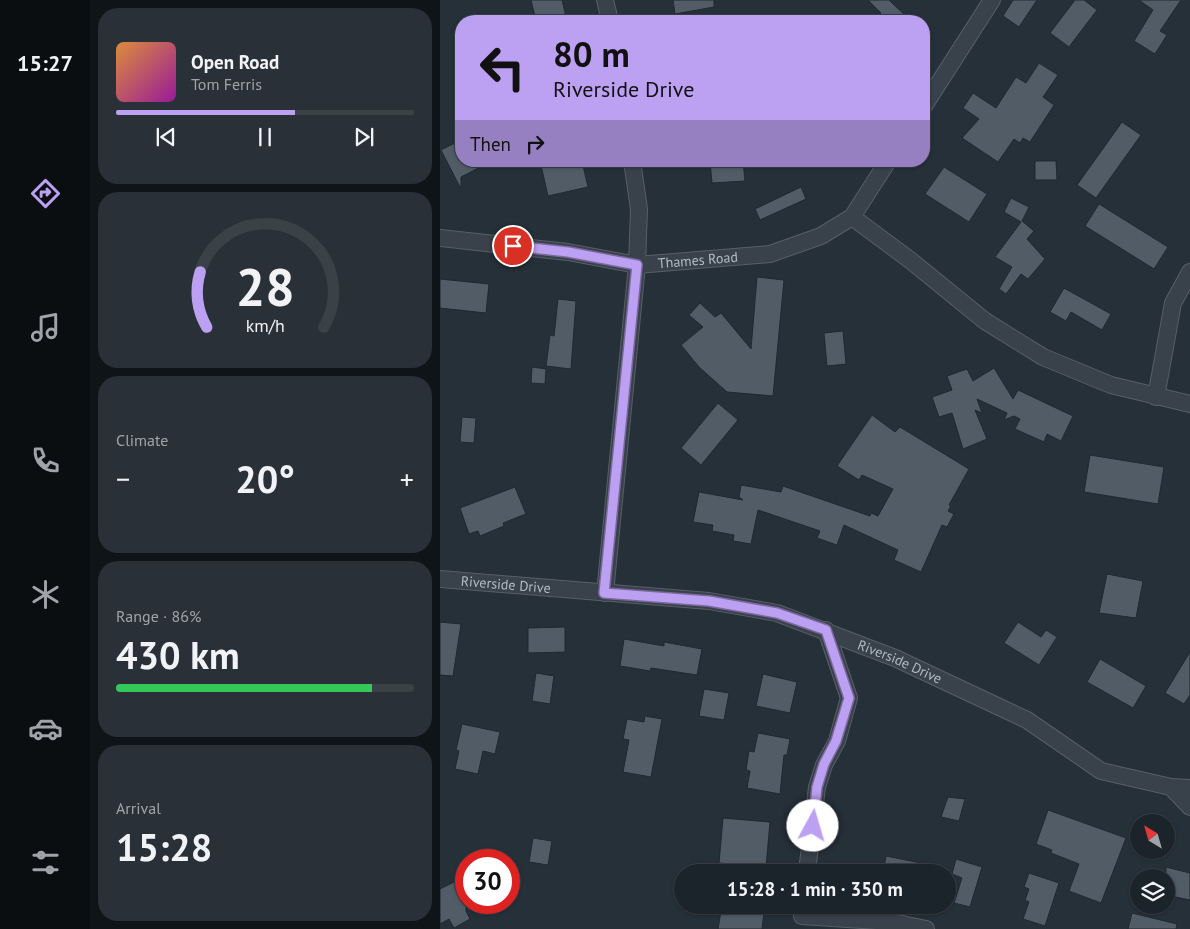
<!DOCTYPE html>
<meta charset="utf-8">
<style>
:root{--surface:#1c242b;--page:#293037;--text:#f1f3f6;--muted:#a0a4a9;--line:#3a4147;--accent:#bca0f2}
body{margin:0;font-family:"PT Sans",sans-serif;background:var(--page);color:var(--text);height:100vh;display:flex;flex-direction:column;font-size:19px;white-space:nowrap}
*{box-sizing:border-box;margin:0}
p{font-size:16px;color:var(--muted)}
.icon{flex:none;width:28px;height:28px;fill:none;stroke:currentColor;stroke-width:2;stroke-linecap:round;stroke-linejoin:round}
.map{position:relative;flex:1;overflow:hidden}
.panel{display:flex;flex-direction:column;gap:8px;padding:8px;background:#0f1418;width:350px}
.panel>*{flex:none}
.guide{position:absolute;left:15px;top:15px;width:475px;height:152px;border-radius:20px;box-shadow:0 1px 4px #0004,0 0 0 1px var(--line);background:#bca0f2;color:#111;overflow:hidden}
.needle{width:32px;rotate:323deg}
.controls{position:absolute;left:690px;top:814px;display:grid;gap:10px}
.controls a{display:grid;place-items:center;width:45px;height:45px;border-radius:50%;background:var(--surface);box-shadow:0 1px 4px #0004,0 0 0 1px var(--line);font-size:25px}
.speed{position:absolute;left:15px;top:849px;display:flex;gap:10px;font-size:25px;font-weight:700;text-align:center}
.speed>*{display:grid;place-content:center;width:65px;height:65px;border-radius:50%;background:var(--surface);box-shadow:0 1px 4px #0004,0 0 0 1px var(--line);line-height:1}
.speed .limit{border:8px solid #d22;background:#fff;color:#111}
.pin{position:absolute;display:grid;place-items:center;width:42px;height:42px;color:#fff;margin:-21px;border:2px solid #fff;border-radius:50%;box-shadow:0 1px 5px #0007}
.me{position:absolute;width:55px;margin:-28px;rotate:6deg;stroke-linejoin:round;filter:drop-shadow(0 0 4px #0008)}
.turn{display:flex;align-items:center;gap:18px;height:105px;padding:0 15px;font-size:22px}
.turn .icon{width:65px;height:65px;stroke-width:2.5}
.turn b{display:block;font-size:35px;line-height:42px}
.then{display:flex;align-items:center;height:48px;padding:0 15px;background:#0003;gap:10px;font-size:19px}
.big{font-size:38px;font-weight:800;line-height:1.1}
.panel .card{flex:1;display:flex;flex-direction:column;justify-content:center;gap:8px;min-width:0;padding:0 18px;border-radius:20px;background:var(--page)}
.panel .dial{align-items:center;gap:0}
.dial svg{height:130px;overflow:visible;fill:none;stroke:var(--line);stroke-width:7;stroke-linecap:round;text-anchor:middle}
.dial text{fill:var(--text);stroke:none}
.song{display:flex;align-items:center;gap:15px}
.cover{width:60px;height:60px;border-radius:8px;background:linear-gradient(135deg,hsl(30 70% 55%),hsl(300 70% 35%))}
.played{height:5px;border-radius:2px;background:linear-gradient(90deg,var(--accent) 60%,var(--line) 60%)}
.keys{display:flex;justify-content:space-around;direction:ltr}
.heat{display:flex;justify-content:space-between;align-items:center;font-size:28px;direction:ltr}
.charge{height:8px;border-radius:4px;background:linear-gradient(90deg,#34c759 86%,var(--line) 0)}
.trip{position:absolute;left:234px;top:864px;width:282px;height:50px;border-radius:25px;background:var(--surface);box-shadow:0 1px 4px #0004,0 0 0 1px var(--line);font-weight:800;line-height:50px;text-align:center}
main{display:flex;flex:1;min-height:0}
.tabs{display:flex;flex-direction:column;width:90px;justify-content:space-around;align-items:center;background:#0b0e11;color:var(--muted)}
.tabs .icon{width:35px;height:35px}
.tabs .active{color:var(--accent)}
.tabs b{font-size:22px;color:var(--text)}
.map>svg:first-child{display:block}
</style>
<main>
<nav class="tabs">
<b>15:27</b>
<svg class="icon active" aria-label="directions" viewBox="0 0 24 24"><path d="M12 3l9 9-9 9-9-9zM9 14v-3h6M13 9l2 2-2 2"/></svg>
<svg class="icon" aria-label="music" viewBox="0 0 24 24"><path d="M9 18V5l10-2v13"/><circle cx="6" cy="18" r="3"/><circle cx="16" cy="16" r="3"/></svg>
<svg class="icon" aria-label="phone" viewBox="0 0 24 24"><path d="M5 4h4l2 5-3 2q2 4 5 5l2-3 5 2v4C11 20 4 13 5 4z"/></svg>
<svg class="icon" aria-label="climate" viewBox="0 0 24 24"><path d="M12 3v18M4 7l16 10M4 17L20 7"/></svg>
<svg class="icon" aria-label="car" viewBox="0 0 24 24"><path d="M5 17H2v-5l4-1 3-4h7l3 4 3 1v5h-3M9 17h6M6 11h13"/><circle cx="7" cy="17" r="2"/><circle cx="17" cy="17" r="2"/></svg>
<svg class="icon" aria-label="filters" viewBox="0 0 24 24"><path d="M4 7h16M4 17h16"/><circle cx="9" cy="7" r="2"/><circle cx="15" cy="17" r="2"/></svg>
</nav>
<section class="panel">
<div class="card">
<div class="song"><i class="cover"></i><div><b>Open Road</b><p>Tom Ferris</p></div></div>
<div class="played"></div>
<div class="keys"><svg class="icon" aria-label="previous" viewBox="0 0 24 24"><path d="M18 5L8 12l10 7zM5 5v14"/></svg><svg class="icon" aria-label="pause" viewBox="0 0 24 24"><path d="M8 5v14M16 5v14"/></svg><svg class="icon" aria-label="next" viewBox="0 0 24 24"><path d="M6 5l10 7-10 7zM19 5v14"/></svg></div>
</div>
<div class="card dial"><svg viewBox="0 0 100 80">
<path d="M14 69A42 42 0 1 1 86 69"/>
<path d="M14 69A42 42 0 0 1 10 35" stroke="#bca0f2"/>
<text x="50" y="56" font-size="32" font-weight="700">28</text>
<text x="50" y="72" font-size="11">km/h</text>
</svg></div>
<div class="card"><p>Climate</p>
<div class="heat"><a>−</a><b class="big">20°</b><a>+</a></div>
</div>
<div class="card"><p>Range · 86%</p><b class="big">430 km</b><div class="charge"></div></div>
<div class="card"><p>Arrival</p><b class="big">15:28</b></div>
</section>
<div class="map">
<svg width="750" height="929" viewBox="0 0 750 929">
<rect width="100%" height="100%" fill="#263039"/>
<g fill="#515c67" stroke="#202831">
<polygon points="91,0 122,0 127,21 96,21"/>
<polygon points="233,0 274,0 274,7 235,14"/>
<polygon points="428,0 449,0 471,21 433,21 441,13"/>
<polygon points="573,0 597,0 579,27 563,16"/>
<polygon points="635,0 644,0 657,10 629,47 610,33"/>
<polygon points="699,0 741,0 720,31 727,35 715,54 694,41 713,10"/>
<polygon points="599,63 618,75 603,97 614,105 590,142 583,138 580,143 574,139 558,162 522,138 539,119 523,108 533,93 556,108 576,77 586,83"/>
<polygon points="682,122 701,135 656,198 637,185"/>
<polygon points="21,140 21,161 52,161 21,177 21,189 1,150"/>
<polygon points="100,161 142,161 148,187 108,196"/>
<polygon points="270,161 303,161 305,181 272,183"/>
<polygon points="595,161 616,161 617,180 595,180"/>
<polygon points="504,167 547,194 529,222 485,194"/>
<polygon points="361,187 366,199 320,220 315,209"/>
<polygon points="571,198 589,207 582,221 594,231 587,239 605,259 588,279 581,274 566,294 559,289 572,267 555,257 581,222 564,212"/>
<polygon points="659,204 728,247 714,269 645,226"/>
<polygon points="317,277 344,280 333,396 287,392 259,367 241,345 263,327 249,315 260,303 275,317 281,313 311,349"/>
<polygon points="0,279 49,284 46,313 0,308"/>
<polygon points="624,288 671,314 662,330 631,312 626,321 610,312"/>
<polygon points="118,299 136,301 131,369 106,366 110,335 114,336"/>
<polygon points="403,331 406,364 387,366 384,333"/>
<polygon points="92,367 106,369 105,384 91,383"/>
<polygon points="554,368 573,399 578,390 633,416 621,441 607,434 604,442 575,429 580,419 574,416 564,420 567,413 537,399 542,413 535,410 547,439 523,449 512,413 499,417 492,397 512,390 507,376 527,369 533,381"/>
<polygon points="278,403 298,420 261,465 241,448"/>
<polygon points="432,415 455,432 460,427 529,469 509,505 511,506 508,511 514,514 507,527 502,525 481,572 454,560 458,550 404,525 397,545 377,538 380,531 318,510 311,544 293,541 294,535 272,531 273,525 253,522 259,492 303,500 299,497 301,485 341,492 343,486 430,516 431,513 438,516 453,489 422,475 419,480 397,466"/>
<polygon points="22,417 36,418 34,443 20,442"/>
<polygon points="650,455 724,467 718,504 644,492"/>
<polygon points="75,487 86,514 63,523 64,526 40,536 38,531 29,534 20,508"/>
<polygon points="667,574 703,581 696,618 659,613"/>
<polygon points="0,622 21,624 13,676 0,675"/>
<polygon points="578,622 601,637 606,630 617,637 599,665 564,643"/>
<polygon points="125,627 125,652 88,653 88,628"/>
<polygon points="184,639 224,646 224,642 262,649 257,675 211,668 210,671 180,666"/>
<polygon points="750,652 750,695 744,704 725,693"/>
<polygon points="660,659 706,686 693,708 647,682"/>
<polygon points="96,673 114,676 110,704 92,701"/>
<polygon points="323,674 357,682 350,713 316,706"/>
<polygon points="264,689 289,693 284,720 259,716"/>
<polygon points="205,716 222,719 211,777 183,772 189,740 183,739 187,719 204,722"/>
<polygon points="22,724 60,732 55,754 43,751 38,774 15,769 19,751 16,750"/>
<polygon points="318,733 350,739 347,755 344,755 340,794 307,788 310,771 306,770 309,751 314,752"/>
<polygon points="508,797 525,799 519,821 501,817"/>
<polygon points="608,810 686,838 661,903 629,891 639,864 611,853 612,850 596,844"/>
<polygon points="283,818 330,822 326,867 279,863"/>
<polygon points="93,838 112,841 108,865 89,862"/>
<polygon points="446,856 496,866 495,872 443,872"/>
<polygon points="516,859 542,867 530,907 514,903 522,878 512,874"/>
<polygon points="726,867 750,873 750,900 726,895"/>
<polygon points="589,873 619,883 605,926 583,919 589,902 585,900 589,889 584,887"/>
<polygon points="26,876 26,911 30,919 14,928 9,919 0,924 0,889"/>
<polygon points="282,905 325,905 322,929 278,929"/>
<polygon points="692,913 737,924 736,929 688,929"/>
</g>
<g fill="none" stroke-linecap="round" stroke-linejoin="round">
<g stroke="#575f68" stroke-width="18">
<g id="minor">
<polyline points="165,0 170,21"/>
<polyline points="484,106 552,0"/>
<polyline points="412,217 470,260 545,321 603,357 671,385 750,404"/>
<path id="s1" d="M0 238 128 252 197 265 330 254 381 236 412 217 448 161"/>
<polyline points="716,397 733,303 750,272"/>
<path id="s2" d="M0 579 269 601 337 613 455 658 587 720 661 771 731 787 750 788"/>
<polyline points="165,593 197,265 199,209 192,161"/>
<polyline points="731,787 750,807"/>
<polyline points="367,872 377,787 384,765 397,741 409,698 386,630"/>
<polyline points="362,916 452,922 486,929"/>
</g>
</g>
<use href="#minor" stroke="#39414a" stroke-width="16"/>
</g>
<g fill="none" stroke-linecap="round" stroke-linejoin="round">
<g stroke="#7a689d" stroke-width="12">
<polyline id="route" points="73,246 128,252 197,265 164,593 269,601 337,613 386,630 409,698 396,741 384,764 377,787 373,826"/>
</g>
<use href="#route" stroke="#bca0f2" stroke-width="9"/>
</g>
<g text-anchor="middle" stroke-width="4" stroke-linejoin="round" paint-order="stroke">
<g font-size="14" fill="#b4bcc5" stroke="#1e262f">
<text dy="5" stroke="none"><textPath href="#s1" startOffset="260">Thames Road</textPath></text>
<text dy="5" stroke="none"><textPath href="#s2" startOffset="66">Riverside Drive</textPath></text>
<text dy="5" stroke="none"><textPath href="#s2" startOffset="471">Riverside Drive</textPath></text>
</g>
</g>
</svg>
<div class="controls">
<a><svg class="needle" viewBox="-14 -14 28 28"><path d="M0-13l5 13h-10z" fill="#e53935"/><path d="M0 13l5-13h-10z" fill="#a0a4a9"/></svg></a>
<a><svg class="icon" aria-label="layers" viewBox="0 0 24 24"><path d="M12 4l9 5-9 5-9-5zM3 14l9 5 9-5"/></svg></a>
</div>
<div class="speed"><div class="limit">30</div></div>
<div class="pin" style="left:73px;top:246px;background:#d93025"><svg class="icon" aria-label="arrive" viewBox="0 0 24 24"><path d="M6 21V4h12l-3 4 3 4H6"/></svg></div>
<svg class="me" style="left:373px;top:826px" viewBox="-20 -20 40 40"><circle r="19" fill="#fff"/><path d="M0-13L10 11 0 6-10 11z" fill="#bca0f2"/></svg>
<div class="trip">15:28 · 1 min · 350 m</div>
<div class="guide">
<div class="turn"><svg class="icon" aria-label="left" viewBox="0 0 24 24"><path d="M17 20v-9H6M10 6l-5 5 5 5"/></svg><div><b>80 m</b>Riverside Drive</div></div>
<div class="then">Then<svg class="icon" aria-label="right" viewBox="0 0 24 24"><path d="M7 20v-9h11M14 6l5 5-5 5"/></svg></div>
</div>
</div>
</main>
